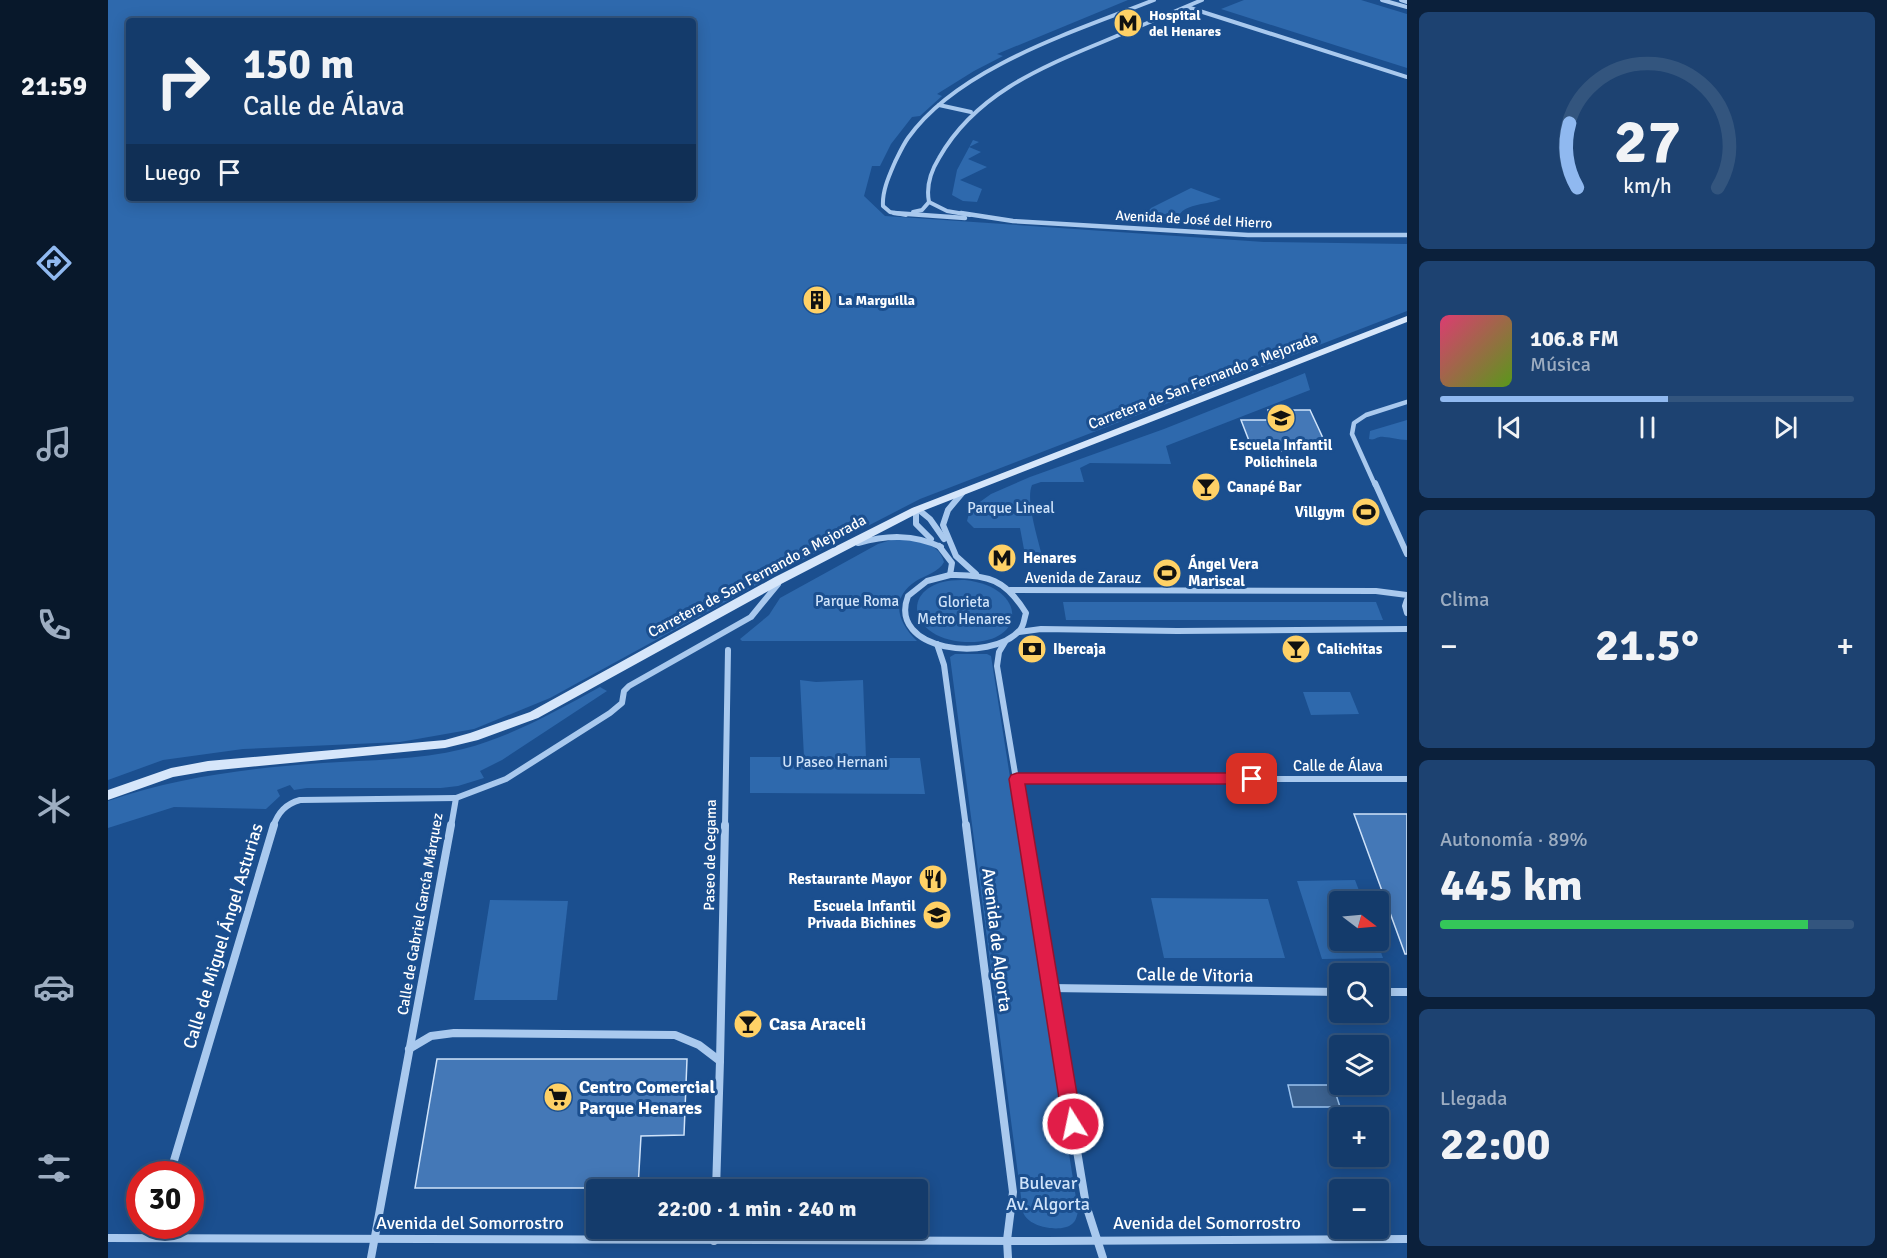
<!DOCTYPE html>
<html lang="es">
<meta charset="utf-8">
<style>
:root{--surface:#143b6b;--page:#1d4271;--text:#f1f3f6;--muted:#9dadc1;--line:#33557e;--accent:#90b9f0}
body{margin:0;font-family:Signika,sans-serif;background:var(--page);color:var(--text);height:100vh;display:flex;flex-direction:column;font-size:22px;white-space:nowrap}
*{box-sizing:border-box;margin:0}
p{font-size:20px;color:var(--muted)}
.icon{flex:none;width:33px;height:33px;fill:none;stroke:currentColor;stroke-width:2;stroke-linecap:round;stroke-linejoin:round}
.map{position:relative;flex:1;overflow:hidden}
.sheet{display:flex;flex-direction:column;gap:12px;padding:12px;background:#0b203b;width:480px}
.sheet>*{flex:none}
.top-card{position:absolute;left:18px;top:18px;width:570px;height:183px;border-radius:6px;box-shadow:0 3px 15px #0003,0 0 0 2px var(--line);background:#143b6b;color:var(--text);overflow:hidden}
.needle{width:39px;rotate:106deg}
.buttons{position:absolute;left:1221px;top:891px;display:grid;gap:12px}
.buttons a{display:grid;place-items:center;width:60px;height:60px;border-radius:6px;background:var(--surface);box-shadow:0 3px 15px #0003,0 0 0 2px var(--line);font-size:30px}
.speed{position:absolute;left:18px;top:1161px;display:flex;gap:12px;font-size:30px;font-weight:700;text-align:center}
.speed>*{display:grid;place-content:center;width:78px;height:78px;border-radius:50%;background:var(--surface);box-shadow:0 3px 15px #0003,0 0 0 2px var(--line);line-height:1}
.speed .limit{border:9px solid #d22;background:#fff;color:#111}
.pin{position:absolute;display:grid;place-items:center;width:51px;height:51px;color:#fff;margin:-26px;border-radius:12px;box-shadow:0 3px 9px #0006}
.me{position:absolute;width:66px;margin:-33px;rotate:350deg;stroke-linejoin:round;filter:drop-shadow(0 0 4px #0008)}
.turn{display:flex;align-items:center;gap:21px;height:126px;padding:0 18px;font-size:27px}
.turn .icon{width:78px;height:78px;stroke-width:2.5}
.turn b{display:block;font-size:42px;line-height:51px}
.then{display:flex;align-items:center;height:57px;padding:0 18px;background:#0003;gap:12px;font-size:22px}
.big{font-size:45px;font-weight:700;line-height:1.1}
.sheet .widget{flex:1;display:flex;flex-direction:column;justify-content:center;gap:9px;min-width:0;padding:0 21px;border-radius:9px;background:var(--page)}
.sheet .dial{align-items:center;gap:0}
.dial svg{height:156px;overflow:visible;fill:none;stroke:var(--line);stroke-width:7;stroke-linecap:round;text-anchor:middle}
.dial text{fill:var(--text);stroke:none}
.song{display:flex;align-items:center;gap:18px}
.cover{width:72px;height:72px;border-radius:9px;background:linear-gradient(135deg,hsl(340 70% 55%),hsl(90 70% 35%))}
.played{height:6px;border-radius:3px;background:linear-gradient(90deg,var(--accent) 55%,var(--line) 55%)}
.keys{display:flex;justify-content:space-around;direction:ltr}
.heat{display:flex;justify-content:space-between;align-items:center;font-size:33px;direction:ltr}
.charge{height:9px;border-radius:4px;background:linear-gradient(90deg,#34c759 89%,var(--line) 0)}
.trip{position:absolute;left:478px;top:1179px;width:342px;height:60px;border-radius:6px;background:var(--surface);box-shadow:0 3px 15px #0003,0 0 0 2px var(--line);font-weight:700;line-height:60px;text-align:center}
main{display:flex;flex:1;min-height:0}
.tab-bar{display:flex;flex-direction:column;width:108px;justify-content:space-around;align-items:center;background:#08182b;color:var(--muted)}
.tab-bar .icon{width:42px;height:42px}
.tab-bar .selected{color:var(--accent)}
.tab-bar b{font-size:27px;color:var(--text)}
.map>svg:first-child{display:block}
</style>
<main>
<nav class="tab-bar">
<b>21:59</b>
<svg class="icon selected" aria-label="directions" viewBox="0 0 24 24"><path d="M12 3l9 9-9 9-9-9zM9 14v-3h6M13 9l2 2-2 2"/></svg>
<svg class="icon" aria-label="music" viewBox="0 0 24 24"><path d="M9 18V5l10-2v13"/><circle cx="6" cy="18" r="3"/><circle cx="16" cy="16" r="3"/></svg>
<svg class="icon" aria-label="phone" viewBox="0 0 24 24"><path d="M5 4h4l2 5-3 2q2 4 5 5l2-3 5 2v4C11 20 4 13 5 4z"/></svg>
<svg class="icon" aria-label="climate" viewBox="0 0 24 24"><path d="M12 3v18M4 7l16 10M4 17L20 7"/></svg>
<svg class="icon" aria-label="car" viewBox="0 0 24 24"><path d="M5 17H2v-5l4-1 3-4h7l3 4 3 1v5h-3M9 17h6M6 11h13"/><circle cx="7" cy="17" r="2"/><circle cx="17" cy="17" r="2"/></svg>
<svg class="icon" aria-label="filters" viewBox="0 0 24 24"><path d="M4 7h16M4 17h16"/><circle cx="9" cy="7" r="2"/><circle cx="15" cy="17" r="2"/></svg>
</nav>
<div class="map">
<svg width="1299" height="1258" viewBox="0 0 1299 1258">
<rect width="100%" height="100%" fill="#1b4f8f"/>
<g fill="#2e69ad" fill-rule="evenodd">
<path d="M0 0H1020L889 54 895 56 866 71 829 94 834 96 812 116 804 117 783 144 772 166H764L756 196 777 216 1156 242 1299 244V311L812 499 690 562 442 698 366 729 292 742 135 749 55 760 0 780ZM21 21H585V198H21Z"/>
<polygon points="1136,0 1253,0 1299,14 1299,68 1113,9"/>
<polygon points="865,140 871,142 861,147 873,152 860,159 879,167 852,180 874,189 869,202 855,201 844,195 849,170"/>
<path d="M1083 188 1113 199C1100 205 1079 203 1071 215L1039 213 1043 208Z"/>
<path d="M1197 373 1202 390 1058 446 1063 464 982 463 972 468 976 482H933L924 485C917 501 931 542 935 560H918L912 528H866L859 521 862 509 883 494 922 477 1056 429Z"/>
<path d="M1299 420V440C1290 440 1283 437 1276 437 1268 436 1268 441 1261 439L1262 431Z"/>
<path d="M783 540C803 540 830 539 836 562 831 572 818 575 808 581 782 598 789 622 809 641H634L632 639 661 615 672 598 770 544Z"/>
<path d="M857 580C920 587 920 645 857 642 796 639 790 578 857 580Z"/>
<polygon points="955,602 1268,602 1275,620 958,620"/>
<path d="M847 654H879L883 656 970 1211C969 1216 968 1221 964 1224 954 1233 920 1228 915 1212L842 657Z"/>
<polygon points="692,680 708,682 755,680 758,758 812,758 817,794 642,793 642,757 696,757"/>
<path d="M492 687 499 691 394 760 372 771 376 778 350 786 333 788H199L186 790 182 785 169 790 172 796 158 809 66 807 0 828V801C70 777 141 768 215 763 261 760 310 760 355 749 405 736 448 711 492 687Z"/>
<polygon points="1195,692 1242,692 1251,714 1203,715"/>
<polygon points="1247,880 1255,901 1232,902 1232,940 1269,941 1275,958 1214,959 1189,881"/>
<polygon points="1043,898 1160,899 1177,958 1056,958"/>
<polygon points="382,900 460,901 449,1000 366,1000"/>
</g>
<polygon fill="#3c6290" stroke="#9cc4f0" stroke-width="1.5" points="1180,1085 1225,1085 1232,1107 1185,1107"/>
<g fill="#4478b7" stroke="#cfe3fa" stroke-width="1.5">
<polygon points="1160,410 1202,410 1221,451 1145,451 1133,420 1164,420"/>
<polygon points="1246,814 1299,814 1299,954 1297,954"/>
<polygon points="329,1059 579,1059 576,1135 533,1136 530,1188 307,1188"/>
</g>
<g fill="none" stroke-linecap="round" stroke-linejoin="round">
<g stroke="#a9c9ee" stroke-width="4">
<polyline points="1274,0 1299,7"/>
<polyline points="1293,0 1299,2"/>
<polyline points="1079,7 1299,77"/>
<polyline points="831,105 863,112"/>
<polyline points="805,212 814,210 821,202"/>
<path d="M798 215 782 212 775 206C774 191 781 176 787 162 791 154 795 145 800 138 850 67 968 31 1046 0"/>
<path d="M862 215 839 211 821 202C818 187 823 171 831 158 866 96 929 69 992 43 1026 29 1060 14 1094 0"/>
</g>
<g stroke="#a9c9ee" stroke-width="4.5">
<polyline points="786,213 857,218"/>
<polyline points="853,213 905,221 1140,235 1299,235"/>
<polyline points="1267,485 1244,434 1246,423 1258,415 1299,402"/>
</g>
<g stroke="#a9c9ee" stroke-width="6">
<polyline points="1267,483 1299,554"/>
<polyline points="855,492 840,510 835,525 848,556 868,574"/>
<polyline points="808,510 808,524 823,539"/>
<polyline points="811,510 822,519 836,539"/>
<path d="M750 543C779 535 805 534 833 547"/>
<polyline points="831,546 844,563 842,575"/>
<path d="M842 575C880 574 898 580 918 613 916 619 916 626 912 630 882 664 779 651 800 596L819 581Z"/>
<polyline points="902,590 1268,591 1299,595"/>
<polyline points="1299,600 1297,606 1299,613"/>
<polyline points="911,632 933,629 1069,631 1299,629"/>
<polyline points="897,642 891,652 889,666 916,827"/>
<polyline points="829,644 836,665 858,827"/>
<polyline points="909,779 1299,779"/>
<path d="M165 827C170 812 178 804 192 800L348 798"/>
<polyline points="343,827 348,798 398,779 502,713 514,703 516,691 521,686 643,617 670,584"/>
<polyline points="617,827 620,650"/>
</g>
<g stroke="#a9c9ee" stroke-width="8">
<polyline points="858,825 905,1192 899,1240 900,1258"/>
<polyline points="915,825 978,1205 995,1258"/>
<polyline points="942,988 1232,992"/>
<polyline points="1270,992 1299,992"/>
<polyline points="301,1049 323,1036 346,1033 567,1035 591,1045 612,1061 608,1190"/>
<polyline points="612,1061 617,825"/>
<polyline points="62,1174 166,825"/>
<polyline points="0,1238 938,1241 1299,1239"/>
<polyline points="43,1238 47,1226"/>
<polyline points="606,1241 607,1228"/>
<polyline points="263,1258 343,825"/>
</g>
<polygon fill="#d6e6fa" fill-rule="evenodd" points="1299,316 1299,322 812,512 675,583 430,718 370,740 337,748 100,771 65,777 0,800 0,790 63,768 100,761 337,740 362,733 422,712 667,577 804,508"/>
</g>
<polygon fill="#e11d48" stroke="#92132f" stroke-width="1.5" points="909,773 1144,773 1150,775 1152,779 1150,783 1144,784 917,784 974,1124 971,1129 965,1132 958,1129 955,1124 901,779 903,775"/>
<defs>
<g id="metro-disc" transform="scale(1.5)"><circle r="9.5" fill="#ffd166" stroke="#1b4f8f"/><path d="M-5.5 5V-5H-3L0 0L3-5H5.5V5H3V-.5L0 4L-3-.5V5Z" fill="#111"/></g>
<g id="building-disc" transform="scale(1.5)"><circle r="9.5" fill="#ffd166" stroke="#1b4f8f"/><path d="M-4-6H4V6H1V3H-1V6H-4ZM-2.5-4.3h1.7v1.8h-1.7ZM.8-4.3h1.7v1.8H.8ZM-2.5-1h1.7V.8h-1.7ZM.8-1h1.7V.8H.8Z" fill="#111"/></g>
<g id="school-disc" transform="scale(1.5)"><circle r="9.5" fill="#ffd166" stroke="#1b4f8f"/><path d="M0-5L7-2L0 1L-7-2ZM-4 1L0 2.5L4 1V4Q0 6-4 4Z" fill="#111"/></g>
<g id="bar-disc" transform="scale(1.5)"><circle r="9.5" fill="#ffd166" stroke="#1b4f8f"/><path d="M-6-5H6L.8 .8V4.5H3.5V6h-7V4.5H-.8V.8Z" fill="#111"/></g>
<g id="stadium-disc" transform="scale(1.5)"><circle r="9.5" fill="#ffd166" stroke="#1b4f8f"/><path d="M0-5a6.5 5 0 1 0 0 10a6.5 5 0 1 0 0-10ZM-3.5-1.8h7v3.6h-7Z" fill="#111"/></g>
<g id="bank-disc" transform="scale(1.5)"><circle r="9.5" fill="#ffd166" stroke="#1b4f8f"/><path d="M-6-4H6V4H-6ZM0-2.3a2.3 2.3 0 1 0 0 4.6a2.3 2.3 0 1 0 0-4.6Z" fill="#111"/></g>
<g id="restaurant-disc" transform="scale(1.5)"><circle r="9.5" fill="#ffd166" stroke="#1b4f8f"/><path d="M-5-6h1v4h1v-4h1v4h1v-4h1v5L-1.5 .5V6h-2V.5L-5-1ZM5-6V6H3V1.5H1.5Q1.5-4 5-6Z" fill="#111"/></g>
<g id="supermarket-disc" transform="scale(1.5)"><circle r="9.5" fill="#ffd166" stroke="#1b4f8f"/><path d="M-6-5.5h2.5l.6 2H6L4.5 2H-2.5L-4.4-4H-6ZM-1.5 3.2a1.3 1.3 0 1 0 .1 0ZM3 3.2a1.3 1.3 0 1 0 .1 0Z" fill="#111"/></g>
</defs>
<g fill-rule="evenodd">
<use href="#metro-disc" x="1020" y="23"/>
<use href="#building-disc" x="709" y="300"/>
<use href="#school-disc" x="1173" y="418"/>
<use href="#bar-disc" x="1098" y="487"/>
<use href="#stadium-disc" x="1258" y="512"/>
<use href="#metro-disc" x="894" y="558"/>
<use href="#stadium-disc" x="1059" y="573"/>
<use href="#bank-disc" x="924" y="649"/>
<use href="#bar-disc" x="1188" y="649"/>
<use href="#restaurant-disc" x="825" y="879"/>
<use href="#school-disc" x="829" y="915"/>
<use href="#bar-disc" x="640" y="1024"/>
<use href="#supermarket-disc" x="450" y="1097"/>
</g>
<g text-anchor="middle" stroke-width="6" stroke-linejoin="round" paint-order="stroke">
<g font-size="14" font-weight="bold" fill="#fff" stroke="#1b4f8f" text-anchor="start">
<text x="1041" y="20">Hospital<tspan x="1041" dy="16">del Henares</tspan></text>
<text x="730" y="305">La Marguilla</text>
</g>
<g font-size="14" fill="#fff" stroke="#1b4f8f">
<text transform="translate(1086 219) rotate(3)" y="5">Avenida de José del Hierro</text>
</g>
<g font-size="15" fill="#fff" stroke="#1b4f8f">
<text transform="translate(1095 381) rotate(-21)" y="5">Carretera de San Fernando a Mejorada</text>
<text transform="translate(649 576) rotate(-28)" y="5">Carretera de San Fernando a Mejorada</text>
<text x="975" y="583">Avenida de Zarauz</text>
<text x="1230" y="771">Calle de Álava</text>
<text transform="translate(602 855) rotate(-89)" y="5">Paseo de Cegama</text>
<text transform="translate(312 914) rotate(-80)" y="5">Calle de Gabriel García Márquez</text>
</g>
<g font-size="15" font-weight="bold" fill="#fff" stroke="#1b4f8f" text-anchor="start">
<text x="1173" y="450" text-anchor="middle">Escuela Infantil<tspan x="1173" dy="17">Polichinela</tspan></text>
<text x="1119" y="492">Canapé Bar</text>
<text x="1237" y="517" text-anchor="end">Villgym</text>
<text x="915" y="563">Henares</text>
<text x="1080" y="569">Ángel Vera<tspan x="1080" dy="17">Mariscal</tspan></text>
<text x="945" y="654">Ibercaja</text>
<text x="1209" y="654">Calichitas</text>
<text x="804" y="884" text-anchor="end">Restaurante Mayor</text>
<text x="808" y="911" text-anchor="end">Escuela Infantil<tspan x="808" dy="17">Privada Bichines</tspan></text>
</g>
<g font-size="15" fill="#cfe3fa" stroke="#1b4f8f">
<text x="903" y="513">Parque Lineal</text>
<text x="749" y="606">Parque Roma</text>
<text x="856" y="607">Glorieta<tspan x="856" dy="17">Metro Henares</tspan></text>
<text x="727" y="767">U Paseo Hernani</text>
</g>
<g font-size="18" fill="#fff" stroke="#1b4f8f">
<text transform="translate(115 936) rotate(-73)" y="6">Calle de Miguel Ángel Asturias</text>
<text transform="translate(889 940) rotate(83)" y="6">Avenida de Algorta</text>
<text transform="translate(1087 975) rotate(1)" y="6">Calle de Vitoria</text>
<text x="362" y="1229">Avenida del Somorrostro</text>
<text x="1099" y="1229">Avenida del Somorrostro</text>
</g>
<g font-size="18" font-weight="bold" fill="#fff" stroke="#1b4f8f" text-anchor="start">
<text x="661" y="1030">Casa Araceli</text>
<text x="471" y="1093">Centro Comercial<tspan x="471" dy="21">Parque Henares</tspan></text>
</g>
<g font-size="18" fill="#cfe3fa" stroke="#1b4f8f">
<text x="940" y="1189">Bulevar<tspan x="940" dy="21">Av. Algorta</tspan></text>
</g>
</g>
</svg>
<div class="buttons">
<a><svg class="needle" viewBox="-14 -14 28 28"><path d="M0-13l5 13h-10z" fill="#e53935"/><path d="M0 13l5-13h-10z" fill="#9dadc1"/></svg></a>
<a><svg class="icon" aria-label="search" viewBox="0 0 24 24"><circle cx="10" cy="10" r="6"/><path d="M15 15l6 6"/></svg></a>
<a><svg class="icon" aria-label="layers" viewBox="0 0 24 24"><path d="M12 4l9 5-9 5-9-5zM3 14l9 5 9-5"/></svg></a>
<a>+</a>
<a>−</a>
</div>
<div class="speed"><div class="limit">30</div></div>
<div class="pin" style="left:1144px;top:779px;background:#d93025"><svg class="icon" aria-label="arrive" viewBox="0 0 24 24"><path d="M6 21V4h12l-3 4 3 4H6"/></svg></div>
<svg class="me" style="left:965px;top:1124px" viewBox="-20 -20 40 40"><circle r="17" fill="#e11d48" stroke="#fff" stroke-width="3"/><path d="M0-11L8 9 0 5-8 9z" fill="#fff"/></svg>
<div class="trip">22:00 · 1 min · 240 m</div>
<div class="top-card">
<div class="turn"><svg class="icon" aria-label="right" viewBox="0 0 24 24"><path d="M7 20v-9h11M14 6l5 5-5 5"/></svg><div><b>150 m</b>Calle de Álava</div></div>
<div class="then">Luego<svg class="icon" aria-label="arrive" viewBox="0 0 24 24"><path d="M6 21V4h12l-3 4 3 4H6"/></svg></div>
</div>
</div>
<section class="sheet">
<div class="widget dial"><svg viewBox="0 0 100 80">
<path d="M14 69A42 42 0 1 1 86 69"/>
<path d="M14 69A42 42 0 0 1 10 36" stroke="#90b9f0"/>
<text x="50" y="56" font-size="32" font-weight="700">27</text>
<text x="50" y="72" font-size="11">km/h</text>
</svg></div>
<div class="widget">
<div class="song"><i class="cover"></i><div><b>106.8 FM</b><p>Música</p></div></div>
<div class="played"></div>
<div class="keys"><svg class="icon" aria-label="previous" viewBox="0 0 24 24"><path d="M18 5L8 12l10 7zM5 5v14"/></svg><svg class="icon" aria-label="pause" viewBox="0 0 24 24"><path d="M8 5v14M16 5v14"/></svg><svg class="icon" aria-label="next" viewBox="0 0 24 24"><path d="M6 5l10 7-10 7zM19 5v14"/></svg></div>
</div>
<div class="widget"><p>Clima</p>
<div class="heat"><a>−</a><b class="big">21.5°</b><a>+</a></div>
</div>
<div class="widget"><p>Autonomía · 89%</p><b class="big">445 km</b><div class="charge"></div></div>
<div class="widget"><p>Llegada</p><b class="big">22:00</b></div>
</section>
</main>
